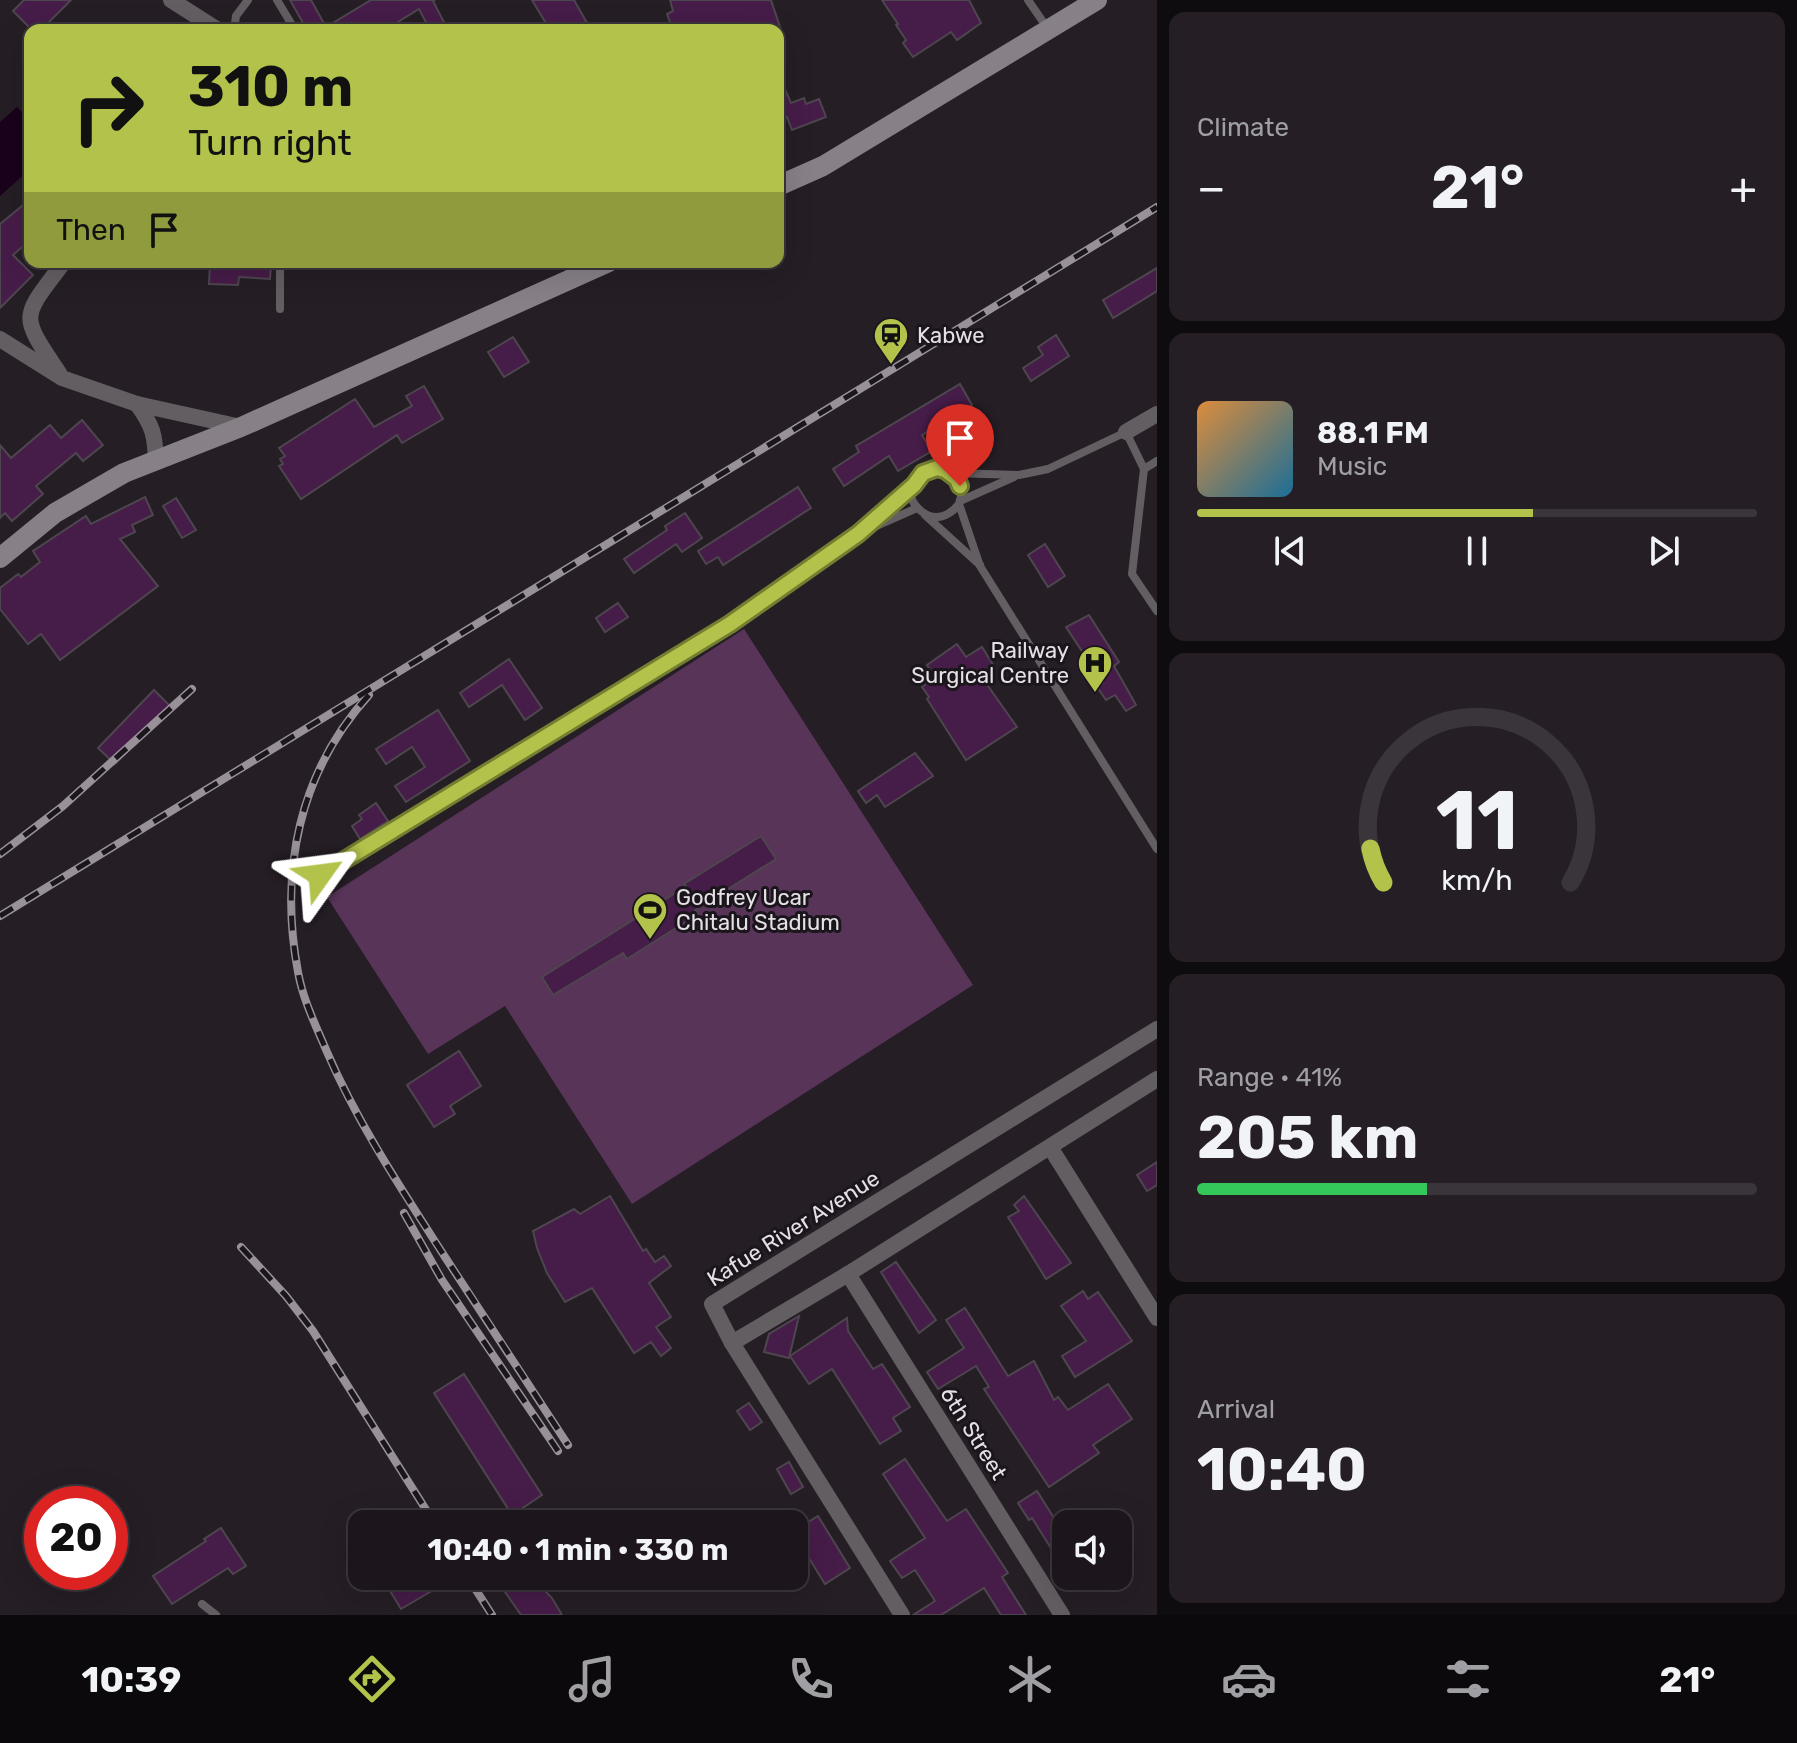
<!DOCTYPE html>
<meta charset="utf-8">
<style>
:root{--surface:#1c161c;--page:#251f25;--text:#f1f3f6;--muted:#a09fa3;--line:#3a353b;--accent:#b3c24b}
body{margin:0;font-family:Rubik,sans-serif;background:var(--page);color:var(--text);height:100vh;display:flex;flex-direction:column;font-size:30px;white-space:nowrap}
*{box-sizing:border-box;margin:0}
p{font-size:26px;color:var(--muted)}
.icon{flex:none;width:44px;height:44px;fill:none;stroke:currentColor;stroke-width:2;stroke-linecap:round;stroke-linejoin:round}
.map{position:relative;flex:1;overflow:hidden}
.drawer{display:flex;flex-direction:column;gap:12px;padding:12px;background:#0f0c0f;width:640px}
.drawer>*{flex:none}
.hud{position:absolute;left:24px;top:24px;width:760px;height:244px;border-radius:16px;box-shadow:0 8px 32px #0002,0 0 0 2px var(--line);background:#b3c24b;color:#111;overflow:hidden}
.buttons{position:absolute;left:1052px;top:1510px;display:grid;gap:16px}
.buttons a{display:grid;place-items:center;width:80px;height:80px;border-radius:16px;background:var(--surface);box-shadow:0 8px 32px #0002,0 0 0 2px var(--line);font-size:40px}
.speed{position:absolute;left:24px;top:1486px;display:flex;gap:16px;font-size:40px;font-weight:700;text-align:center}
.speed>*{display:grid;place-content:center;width:104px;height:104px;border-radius:50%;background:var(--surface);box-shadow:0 8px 32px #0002,0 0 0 2px var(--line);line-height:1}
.speed .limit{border:12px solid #d22;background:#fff;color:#111}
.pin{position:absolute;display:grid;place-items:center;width:68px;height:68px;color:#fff;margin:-82px -34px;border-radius:50% 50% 50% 0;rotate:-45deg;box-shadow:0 0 8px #0007}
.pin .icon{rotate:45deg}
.me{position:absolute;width:88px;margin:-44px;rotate:59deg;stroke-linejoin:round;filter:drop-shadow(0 0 6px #0008)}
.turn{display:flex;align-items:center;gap:28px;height:168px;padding:0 32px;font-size:36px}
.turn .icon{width:104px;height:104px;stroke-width:2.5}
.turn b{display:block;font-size:56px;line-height:68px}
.then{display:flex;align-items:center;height:76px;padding:0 32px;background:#0003;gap:16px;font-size:30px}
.big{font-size:60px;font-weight:700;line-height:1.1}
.drawer .tile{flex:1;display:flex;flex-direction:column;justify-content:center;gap:12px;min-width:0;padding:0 28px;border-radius:16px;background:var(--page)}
.drawer .dial{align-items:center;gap:0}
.dial svg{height:208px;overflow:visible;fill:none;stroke:var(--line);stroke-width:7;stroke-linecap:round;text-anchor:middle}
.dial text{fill:var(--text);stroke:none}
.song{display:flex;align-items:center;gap:24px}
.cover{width:96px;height:96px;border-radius:12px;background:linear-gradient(135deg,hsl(30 70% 55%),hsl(200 70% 35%))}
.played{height:8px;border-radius:4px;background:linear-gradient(90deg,var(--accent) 60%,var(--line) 60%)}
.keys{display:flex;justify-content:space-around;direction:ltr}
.heat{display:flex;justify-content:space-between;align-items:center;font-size:44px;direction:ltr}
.charge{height:12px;border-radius:6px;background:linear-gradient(90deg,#34c759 41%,var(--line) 0)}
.trip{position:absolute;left:348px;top:1510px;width:460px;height:80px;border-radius:16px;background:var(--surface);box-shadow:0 8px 32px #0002,0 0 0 2px var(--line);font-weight:700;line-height:80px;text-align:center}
.menu{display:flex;height:128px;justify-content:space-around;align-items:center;background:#0b090b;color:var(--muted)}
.menu .icon{width:56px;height:56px}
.menu .current{color:var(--accent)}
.menu b{font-size:36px;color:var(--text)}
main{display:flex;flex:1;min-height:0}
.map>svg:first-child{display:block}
</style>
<main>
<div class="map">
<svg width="1157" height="1615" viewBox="0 0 1157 1615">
<rect width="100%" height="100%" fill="#251e25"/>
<polygon fill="#583459" points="744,629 973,985 632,1204 505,1006 428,1054 327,897"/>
<polygon fill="#1a001c" points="17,107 30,121 30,169 0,196 0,122"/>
<g fill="#461c48" stroke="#4e464e" stroke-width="2">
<polygon points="24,0 71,0 41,30 32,30 13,11"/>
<polygon points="290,0 311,0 326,27 371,0 435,0 433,1 448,30 430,30 419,9 385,30 307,30"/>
<polygon points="532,0 574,0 591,30 550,30"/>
<polygon points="670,0 771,0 781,30 673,30 667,14 673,11"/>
<polygon points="882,0 969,0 981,23 957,40 951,32 913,57 903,43 906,40 896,25 898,24"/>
<polygon points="778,73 791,103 804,98 806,104 819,99 826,117 792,130 787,117 778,121"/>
<polygon points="22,206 30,216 30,240 13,255 33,275 0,308 0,224"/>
<polygon points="210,262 271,264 270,279 239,277 238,285 209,284"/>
<polygon points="1157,268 1157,291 1113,318 1103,300"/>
<polygon points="1056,335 1069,356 1031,381 1023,368 1043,355 1038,347"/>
<polygon points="513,337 529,362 504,377 488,352"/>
<polygon points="960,384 972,405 922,435 932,451 898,471 889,456 844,486 833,469 859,452 856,446"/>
<polygon points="424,386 443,419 402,443 397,435 301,499 279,466 283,464 280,459 285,456 279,448 355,399 374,427 412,406 406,396"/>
<polygon points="82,420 103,445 83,461 76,453 36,486 43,494 12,521 5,513 0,518 0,445 11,458 50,425 61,438"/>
<polygon points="798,487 811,508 723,565 718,557 706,564 698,551"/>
<polygon points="145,497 153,515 132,525 135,532 120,539 158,586 60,660 41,634 28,644 0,609 0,588 18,574 21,577 40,562 33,551 86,516 91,524"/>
<polygon points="176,498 196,530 182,538 163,506"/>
<polygon points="685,513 702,538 682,552 676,544 634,573 624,559 667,530 665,526"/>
<polygon points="1045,544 1065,576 1048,587 1028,555"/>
<polygon points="618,603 628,617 605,632 596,618"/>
<polygon points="1089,615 1119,662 1114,666 1136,705 1126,711 1115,695 1106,700 1097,687 1103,683 1066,627"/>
<polygon points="957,644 966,657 982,647 995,668 981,676 1017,727 966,760 927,699 929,697 922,687 935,678 927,665"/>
<polygon points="509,659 542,708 525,720 502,685 469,707 460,693"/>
<polygon points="154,690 171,707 115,764 98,748"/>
<polygon points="438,710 470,761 406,802 395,786 425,767 412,747 386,764 376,749"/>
<polygon points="915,753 933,776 885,807 877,795 866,803 858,791"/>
<polygon points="376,803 388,821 360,839 352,826 362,819 359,815"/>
<polygon points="761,836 776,859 695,910 698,914 627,959 623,953 553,995 542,977 611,934 686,886 684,884"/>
<polygon points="459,1051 481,1086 450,1106 455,1114 434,1127 407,1085"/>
<polygon points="1157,1162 1157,1185 1147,1191 1137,1175"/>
<polygon points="610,1196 643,1251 646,1249 655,1262 664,1256 671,1266 649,1283 671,1317 656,1327 671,1348 661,1356 651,1342 634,1353 592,1288 565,1302 547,1273 537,1248 533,1231 574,1209 580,1214"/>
<polygon points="1024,1196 1071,1263 1046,1279 1008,1217 1019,1211 1014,1205"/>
<polygon points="896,1262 936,1320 919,1333 881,1272"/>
<polygon points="1083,1291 1088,1299 1098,1292 1132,1341 1075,1377 1062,1356 1086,1341 1061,1306"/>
<polygon points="965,1308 1008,1376 1034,1361 1054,1400 1058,1397 1068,1410 1108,1384 1132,1419 1093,1445 1099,1453 1049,1487 984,1389 989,1387 976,1366 938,1389 927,1372 964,1348 946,1320"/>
<polygon points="799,1316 789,1358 764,1352 769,1334"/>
<polygon points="847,1318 848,1331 873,1369 882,1364 910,1407 893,1418 901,1431 880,1444 832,1369 809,1384 790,1356"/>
<polygon points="464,1374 542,1495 512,1515 434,1393"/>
<polygon points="749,1403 762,1422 750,1430 737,1411"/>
<polygon points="905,1459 947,1521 966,1509 1008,1573 1002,1577 1026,1615 1001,1615 984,1588 941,1615 913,1615 935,1601 915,1570 902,1578 890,1561 925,1538 883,1474"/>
<polygon points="789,1462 803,1487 791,1494 777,1469"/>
<polygon points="1037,1491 1066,1537 1066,1546 1054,1553 1032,1518 1029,1520 1018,1503"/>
<polygon points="818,1516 850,1568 825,1584 794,1534 794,1531"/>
<polygon points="221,1528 246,1566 233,1574 228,1568 172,1604 153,1576 206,1541 204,1539"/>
<polygon points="381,1576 457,1576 401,1609"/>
<polygon points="494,1576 531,1576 552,1598 562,1615 521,1615"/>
</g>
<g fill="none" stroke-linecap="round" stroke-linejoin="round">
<g stroke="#625e62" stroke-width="8">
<polyline points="277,0 295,30"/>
<polyline points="1028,0 1048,29"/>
<polyline points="234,30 236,16 248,0"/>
<polyline points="280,309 280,262"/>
<polyline points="1144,469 1157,461"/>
<polyline points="952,473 1019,475 1048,469 1126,432 1144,469 1132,574 1157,611"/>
<polyline points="914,485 858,534 917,508"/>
<polyline points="960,501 1014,477"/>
<path d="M959 504C949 517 934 522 921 511 879 474 978 443 959 504L980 566 1157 849"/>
<polyline points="925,515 980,565"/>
<polyline points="320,875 730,624 858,534"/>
<polyline points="202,1604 216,1615"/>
</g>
<g stroke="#625e62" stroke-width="16">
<polyline points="171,0 218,30"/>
<polyline points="0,339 62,378 137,404 241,427"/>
<path d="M59 373C19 313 21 319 64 262"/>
<path d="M137 404C153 426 155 435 156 461"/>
<polyline points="1126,432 1157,414"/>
<polyline points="1050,1147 1157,1318"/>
<polyline points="848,1274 1062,1615"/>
<polyline points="732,1343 848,1274 1157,1079"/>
<polyline points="902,1615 732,1343 712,1304 1157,1029"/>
</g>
<g stroke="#878187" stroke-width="20">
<polyline points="778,186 823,166 1097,0"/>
<polyline points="0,558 55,513 124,473 241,427 609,262"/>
</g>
<g stroke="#989298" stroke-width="8">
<g id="rail">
<path d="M369 695C299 772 279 871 298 972 303 1000 316 1026 327 1052 358 1124 402 1190 445 1257 486 1319 527 1382 568 1445"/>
<polyline points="0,854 63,806 192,689"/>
<polyline points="0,916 1157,207"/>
<polyline points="404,1213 442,1280 558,1451"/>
<polyline points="241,1247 286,1296 313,1331 435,1524"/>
<polyline points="467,1576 492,1615"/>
</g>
</g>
<use href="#rail" stroke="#1b151c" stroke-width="5" stroke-dasharray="15" stroke-linecap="butt"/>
</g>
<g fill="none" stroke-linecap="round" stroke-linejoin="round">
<g stroke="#747e31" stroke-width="20">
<polyline id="route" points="320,875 730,624 858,534 914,485 923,473 937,468 945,470 957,479 960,486"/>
</g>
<use href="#route" stroke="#b3c24b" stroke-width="14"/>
</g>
<defs>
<g id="station-pin" transform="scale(1.8)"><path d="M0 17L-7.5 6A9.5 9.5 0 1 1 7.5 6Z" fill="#b3c24b" stroke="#1b151c"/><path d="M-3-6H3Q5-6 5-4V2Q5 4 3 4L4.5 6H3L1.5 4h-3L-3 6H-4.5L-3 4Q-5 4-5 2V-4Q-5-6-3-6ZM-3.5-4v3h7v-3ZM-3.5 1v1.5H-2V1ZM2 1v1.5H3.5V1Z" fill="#111"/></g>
<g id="hospital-pin" transform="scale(1.8)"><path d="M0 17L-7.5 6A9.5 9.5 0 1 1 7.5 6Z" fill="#b3c24b" stroke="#1b151c"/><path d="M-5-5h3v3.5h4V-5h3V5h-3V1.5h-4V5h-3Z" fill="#111"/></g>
<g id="stadium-pin" transform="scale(1.8)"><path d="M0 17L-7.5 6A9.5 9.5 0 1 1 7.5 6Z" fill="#b3c24b" stroke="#1b151c"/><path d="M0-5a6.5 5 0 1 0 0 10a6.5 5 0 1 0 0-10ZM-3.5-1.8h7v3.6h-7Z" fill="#111"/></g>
</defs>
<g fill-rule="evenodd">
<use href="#station-pin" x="891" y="335"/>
<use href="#hospital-pin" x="1095" y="663"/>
<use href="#stadium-pin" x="650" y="910"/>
</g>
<g text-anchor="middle" stroke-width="6" stroke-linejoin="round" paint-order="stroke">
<g font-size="22" fill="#e5e0e5" stroke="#1b151c" text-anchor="start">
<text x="917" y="343">Kabwe</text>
<text x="1069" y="658" text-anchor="end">Railway<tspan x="1069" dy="25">Surgical Centre</tspan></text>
<text x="676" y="905">Godfrey Ucar<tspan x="676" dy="25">Chitalu Stadium</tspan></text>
</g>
<g font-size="22" fill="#e5e0e5" stroke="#1b151c">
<text transform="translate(793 1228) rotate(-32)" y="8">Kafue River Avenue</text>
<text transform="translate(974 1433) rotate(58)" y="8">6th Street</text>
</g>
</g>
</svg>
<div class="buttons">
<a><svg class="icon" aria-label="sound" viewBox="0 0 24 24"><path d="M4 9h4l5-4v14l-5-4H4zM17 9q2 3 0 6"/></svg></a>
</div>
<div class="speed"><div class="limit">20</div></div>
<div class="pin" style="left:960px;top:486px;background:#d93025"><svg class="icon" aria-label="arrive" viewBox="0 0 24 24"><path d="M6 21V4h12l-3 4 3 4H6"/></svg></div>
<svg class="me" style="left:320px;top:875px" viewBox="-20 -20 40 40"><path d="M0-17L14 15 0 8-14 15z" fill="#b3c24b" stroke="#fff" stroke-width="4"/></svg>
<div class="trip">10:40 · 1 min · 330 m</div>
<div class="hud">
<div class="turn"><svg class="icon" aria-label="right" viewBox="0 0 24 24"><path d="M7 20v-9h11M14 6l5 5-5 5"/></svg><div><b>310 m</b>Turn right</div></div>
<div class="then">Then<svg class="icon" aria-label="arrive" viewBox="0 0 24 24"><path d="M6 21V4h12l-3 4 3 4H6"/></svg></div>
</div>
</div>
<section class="drawer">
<div class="tile"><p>Climate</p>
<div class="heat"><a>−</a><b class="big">21°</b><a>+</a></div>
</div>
<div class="tile">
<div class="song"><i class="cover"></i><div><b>88.1 FM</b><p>Music</p></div></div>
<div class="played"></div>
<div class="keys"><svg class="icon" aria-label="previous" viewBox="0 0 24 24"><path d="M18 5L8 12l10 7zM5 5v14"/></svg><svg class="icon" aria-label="pause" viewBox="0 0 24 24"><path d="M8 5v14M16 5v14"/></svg><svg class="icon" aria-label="next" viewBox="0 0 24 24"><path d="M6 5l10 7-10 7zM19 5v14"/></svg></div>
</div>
<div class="tile dial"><svg viewBox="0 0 100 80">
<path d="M14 69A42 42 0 1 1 86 69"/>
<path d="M14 69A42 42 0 0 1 9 56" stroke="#b3c24b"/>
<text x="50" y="56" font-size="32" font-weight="700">11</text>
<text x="50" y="72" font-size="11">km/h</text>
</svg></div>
<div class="tile"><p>Range · 41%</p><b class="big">205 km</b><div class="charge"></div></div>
<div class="tile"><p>Arrival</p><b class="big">10:40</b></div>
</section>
</main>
<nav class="menu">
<b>10:39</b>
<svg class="icon current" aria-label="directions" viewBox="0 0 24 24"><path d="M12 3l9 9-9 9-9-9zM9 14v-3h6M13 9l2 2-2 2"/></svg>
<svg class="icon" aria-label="music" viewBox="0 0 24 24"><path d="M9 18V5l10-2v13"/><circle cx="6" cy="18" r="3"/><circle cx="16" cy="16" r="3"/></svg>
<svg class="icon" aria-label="phone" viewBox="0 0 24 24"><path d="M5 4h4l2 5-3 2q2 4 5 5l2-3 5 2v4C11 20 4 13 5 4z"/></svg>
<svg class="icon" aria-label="climate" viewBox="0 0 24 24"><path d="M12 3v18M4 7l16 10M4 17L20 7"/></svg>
<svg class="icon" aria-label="car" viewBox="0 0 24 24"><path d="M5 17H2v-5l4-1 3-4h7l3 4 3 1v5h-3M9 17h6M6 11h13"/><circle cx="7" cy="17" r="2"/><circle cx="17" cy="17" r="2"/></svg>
<svg class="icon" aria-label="filters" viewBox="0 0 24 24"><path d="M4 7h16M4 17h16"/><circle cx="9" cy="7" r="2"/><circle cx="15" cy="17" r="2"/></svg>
<b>21°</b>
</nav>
